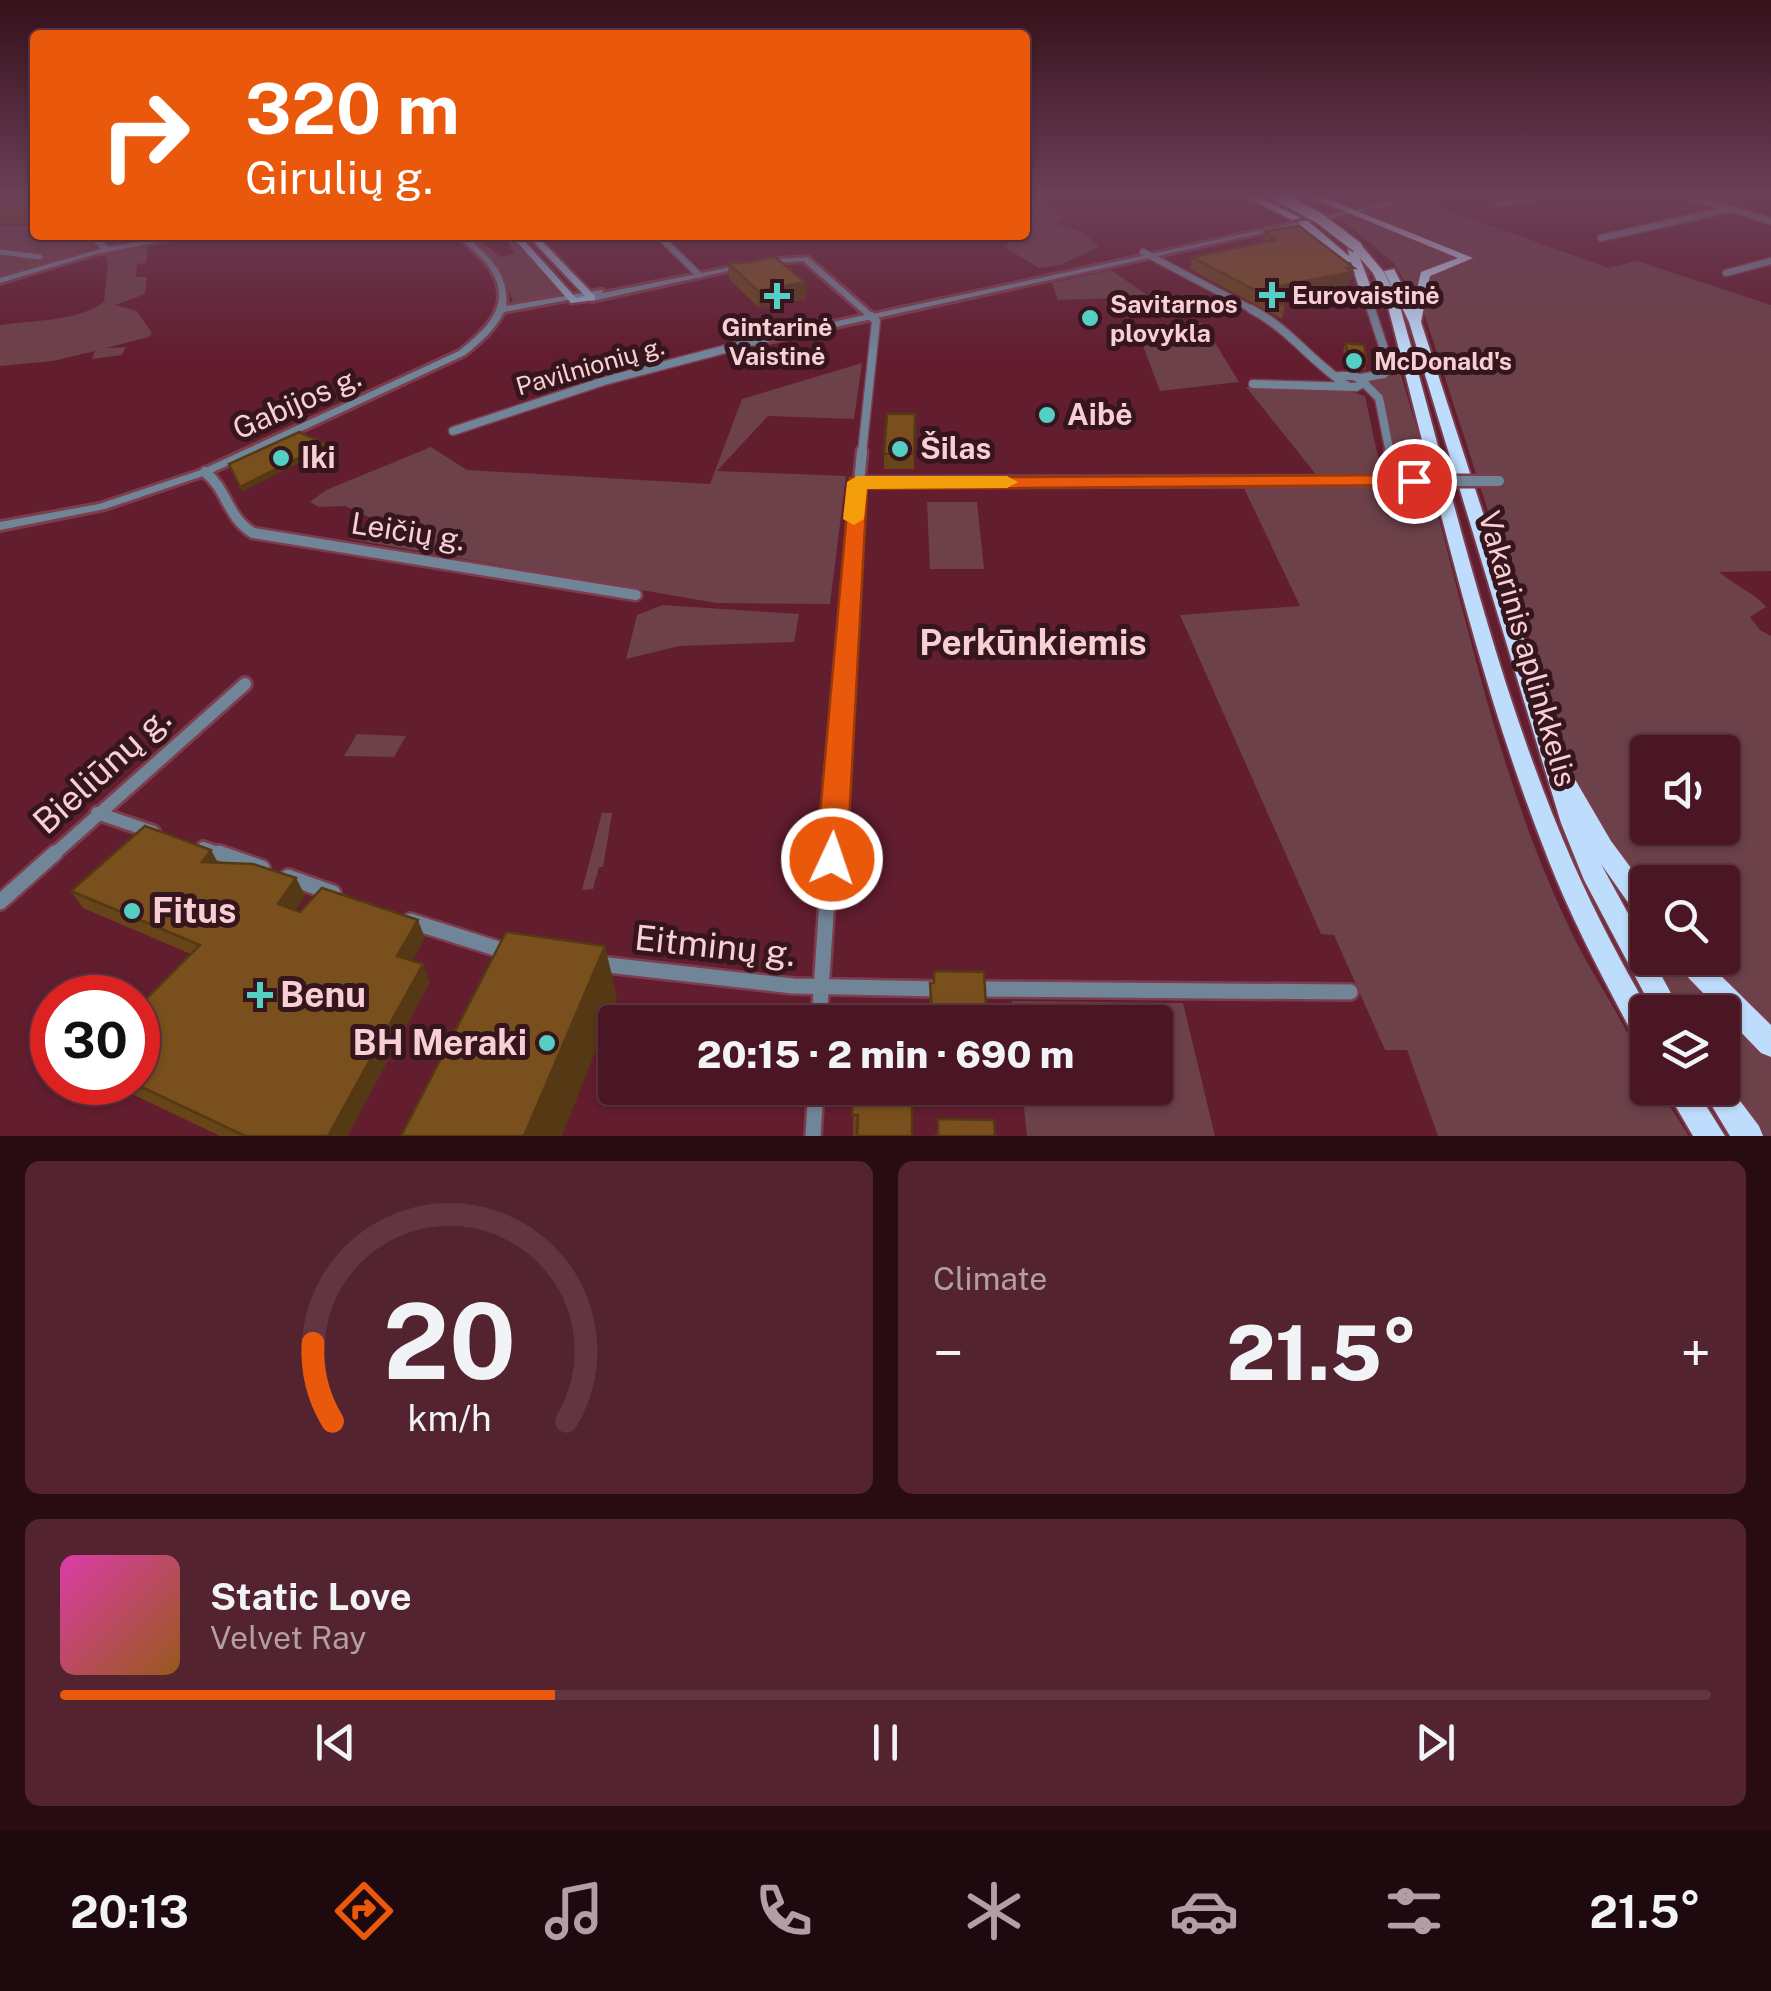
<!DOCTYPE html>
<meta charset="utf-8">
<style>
:root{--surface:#4a1623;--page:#542330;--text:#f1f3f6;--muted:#b29fa6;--line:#613541;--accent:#ea580c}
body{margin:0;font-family:"Public Sans",sans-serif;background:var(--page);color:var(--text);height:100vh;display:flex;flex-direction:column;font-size:38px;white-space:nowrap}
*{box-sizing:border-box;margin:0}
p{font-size:32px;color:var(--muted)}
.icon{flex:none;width:55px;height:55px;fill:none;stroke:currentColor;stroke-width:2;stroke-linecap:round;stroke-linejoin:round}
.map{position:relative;height:1136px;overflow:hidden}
.drawer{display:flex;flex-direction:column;gap:25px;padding:25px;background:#290c13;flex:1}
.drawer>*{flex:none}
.top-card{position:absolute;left:30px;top:30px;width:1000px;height:210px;border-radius:10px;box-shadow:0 2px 8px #0004,0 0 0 2px var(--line);background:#ea580c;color:#fff;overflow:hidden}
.tools{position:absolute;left:1630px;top:735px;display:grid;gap:20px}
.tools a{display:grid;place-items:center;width:110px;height:110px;border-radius:10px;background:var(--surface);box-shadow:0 2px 8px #0004,0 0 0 2px var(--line);font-size:50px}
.speed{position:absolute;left:30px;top:975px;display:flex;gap:20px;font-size:50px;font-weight:700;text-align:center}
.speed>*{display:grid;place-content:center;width:130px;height:130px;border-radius:50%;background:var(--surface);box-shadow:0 2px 8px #0004,0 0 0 2px var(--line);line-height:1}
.speed .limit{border:15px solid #d22;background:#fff;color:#111}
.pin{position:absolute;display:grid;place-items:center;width:85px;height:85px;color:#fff;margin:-42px;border:5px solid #fff;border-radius:50%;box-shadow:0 2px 10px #0007}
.me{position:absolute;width:110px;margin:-55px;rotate:3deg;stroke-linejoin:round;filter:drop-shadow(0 0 8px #0008)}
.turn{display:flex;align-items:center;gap:35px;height:210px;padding:0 50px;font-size:45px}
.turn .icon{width:130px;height:130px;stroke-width:2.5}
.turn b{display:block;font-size:70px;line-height:85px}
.big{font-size:75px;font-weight:800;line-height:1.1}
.drawer .card{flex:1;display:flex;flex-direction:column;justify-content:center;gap:15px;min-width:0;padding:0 35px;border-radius:15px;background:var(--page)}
.drawer .dial{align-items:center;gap:0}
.dial svg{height:260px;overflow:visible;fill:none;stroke:var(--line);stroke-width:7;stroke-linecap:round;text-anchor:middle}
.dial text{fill:var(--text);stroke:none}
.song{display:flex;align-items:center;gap:30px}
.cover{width:120px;height:120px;border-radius:15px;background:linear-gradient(135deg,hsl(320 70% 55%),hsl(30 70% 35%))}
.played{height:10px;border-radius:5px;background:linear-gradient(90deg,var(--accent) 30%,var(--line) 30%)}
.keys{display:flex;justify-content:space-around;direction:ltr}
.heat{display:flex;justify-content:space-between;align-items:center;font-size:55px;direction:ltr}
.drawer .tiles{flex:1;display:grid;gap:25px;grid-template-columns:1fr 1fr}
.card:last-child{grid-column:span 2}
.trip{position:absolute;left:598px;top:1005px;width:575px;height:100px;border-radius:10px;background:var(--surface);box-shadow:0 2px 8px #0004,0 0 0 2px var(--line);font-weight:800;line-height:100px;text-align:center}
.menu{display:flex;height:160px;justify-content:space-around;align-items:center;background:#1e090e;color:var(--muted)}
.menu .icon{width:70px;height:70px}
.menu .selected{color:var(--accent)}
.menu b{font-size:45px;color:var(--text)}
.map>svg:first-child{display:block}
</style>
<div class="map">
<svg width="1771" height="1136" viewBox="0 0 1771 1136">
<rect width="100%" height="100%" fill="#621d2f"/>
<g fill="#6c4149" fill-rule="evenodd">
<polygon points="1025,197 1032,197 1064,219 1055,223 1085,234 1099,247 1060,265 1039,268 1003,246 1033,228 1025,225"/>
<path d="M1420 200 1608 268 1637 261 1771 305V571L1719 572C1733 584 1756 594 1766 607L1750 617 1760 630 1771 636V1027L1702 958H1722V882H1648L1647 895 1591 810 1574 776 1425 316 1394 263 1341 219ZM1648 752H1722V828H1648Z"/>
<polygon points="0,226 35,226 35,235 85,235 96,246 0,279 0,255 3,253 0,252"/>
<polygon points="466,235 476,235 500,257 515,254 503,235 511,235 560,295 519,304 513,302 502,270"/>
<path d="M148 245 146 263 137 264 136 277H147L145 294 115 305 137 311 152 333 149 337 106 348 126 347 122 355 92 359 95 351 53 361 0 366V325C32 320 76 322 104 302L108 264 105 254Z"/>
<polygon points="1111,270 1150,297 1058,300 1052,283"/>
<polygon points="1203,323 1239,382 1160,391 1143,346 1131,346 1123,331 1135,330 1133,325"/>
<polygon points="1390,351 1394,351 1431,477 1411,477 1398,472 1383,400 1370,381 1393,374"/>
<polygon points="862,363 854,419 768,416 717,471 846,476 830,604 716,603 349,539 373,519 345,506 319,507 310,502 326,490 431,447 467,470 710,484 742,399"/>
<polygon points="1246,387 1343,389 1365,396 1382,476 1318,477"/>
<path d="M1242 484H1430C1472 642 1506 806 1582 953 1599 985 1647 1057 1648 1088H1658L1689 1136H1438L1407 1050H1385L1334 935 1321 934 1180 615 1300 606Z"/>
<polygon points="927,502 977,502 984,569 930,569"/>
<polygon points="663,605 799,614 794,642 679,646 626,659 637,615"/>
<polygon points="357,734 406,736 394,757 344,756"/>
<polygon points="602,813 612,813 603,867 599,867 593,889 582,890"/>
<polygon points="1650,958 1672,958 1771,1058 1771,1136 1763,1136 1723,1078 1722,1012 1682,1012"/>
<polygon points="1012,1001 1183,1003 1215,1136 1027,1136 1022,1088 1155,1088 1155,1022 1014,1022"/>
</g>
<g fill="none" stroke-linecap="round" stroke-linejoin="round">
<polyline stroke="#793848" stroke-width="11" stroke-dasharray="11 5" stroke-linecap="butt" points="1347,260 1374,284"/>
<g stroke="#7d3d4d" stroke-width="8">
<polyline id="pedestrian" points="0,252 40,257"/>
</g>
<g stroke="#7d3d4d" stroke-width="9">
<g id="minor-far4">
<polyline points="1689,197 1771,221"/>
<polyline points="1498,204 1535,197"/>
<polyline points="658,235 699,275"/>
<polyline points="1601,238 1730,209"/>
<polyline points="1143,252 1255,311"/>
<polyline points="1726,273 1771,261"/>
<polyline points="1364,285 1372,311"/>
</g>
</g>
<g stroke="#7d3d4d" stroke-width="11">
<g id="minor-far3">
<path d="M1251 309C1287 328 1305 354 1337 378"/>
<polyline points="1361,378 1384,374 1390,367 1371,309"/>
<polyline points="1253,384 1356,387 1365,382 1354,376 1339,376 1339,382 1346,385"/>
<polyline points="1365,384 1379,398 1390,453"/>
<polyline points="453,431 604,381 741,345"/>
<polyline points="862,453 876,321 871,316"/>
</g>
</g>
<g stroke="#7d3d4d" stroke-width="15">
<g id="minor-far2">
<polyline points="1390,451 1396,481"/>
<path d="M205 472C227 489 227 517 253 533L636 595"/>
<polyline points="857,482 1414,481"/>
<polyline points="845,632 862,451"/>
</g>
</g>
<g stroke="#7d3d4d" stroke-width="18">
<g id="minor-far1">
<polyline points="97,813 153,832"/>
<polyline points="203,848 226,856"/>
<polyline points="52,856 245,684"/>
<polyline points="830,856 845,629"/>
</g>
</g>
<g stroke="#7d3d4d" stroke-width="20">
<g id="minor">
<polyline points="219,853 262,868"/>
<polyline points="288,877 333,893"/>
<polyline points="0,902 55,853"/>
<polyline points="410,921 508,952"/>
<polyline points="599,964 793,986 941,989"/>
<polyline points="973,989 1350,992"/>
<polyline points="819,1022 830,853"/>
<polyline points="813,1136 816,1088"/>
</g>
</g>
<g stroke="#7d3d4d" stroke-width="6">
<g id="tertiary">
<polygon points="1415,197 1425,197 741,348 736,345 741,342 865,315 803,261 762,264 761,262 765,260 808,257 873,314"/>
<polygon points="87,235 95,235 109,247 179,235 196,235 96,254 0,283 0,278 101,249"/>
<path d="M456 235H465C487 254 510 274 506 306L600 290H603V293L746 264 750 266 592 301 589 300V296L504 312C495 330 481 342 465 355L209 474 105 509 0 530V522L99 504 201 470 459 351C489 327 516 301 486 263 477 253 466 244 456 235Z"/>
</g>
</g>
<g stroke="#7d3d4d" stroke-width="5">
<polygon id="secondary" points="511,235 519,235 576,298 585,296 527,235 536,235 595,296 595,300 571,303"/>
</g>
<g stroke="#7d3d4d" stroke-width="4">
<g id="trunk">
<polygon points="1246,197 1258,197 1301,218 1292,220"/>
<polygon points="1310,197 1322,197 1473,258 1430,276 1421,322 1568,775 1573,776 1611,841 1648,891 1648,921 1639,918 1601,864 1648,950 1648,958 1652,958 1681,1012 1654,1012 1584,880 1561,823 1409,322 1384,271 1394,269 1413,306 1421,272 1458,258"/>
<path d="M1300 221H1308L1349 256 1347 244 1361 245 1384 272 1399 303C1452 490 1495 685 1573 863 1596 915 1622 964 1650 1012H1648V1048L1638 1044C1606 984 1573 923 1548 859 1477 680 1436 490 1387 303L1373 273 1360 258 1370 285 1364 288 1358 285 1351 262H1343L1300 225Z"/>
<polygon points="1673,958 1703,958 1771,1025 1771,1057 1761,1053 1677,966"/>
<polygon points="1722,1077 1759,1126 1763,1136 1730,1136 1701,1088 1722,1088"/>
<polygon points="1665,1088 1695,1088 1725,1136 1693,1136"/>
</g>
</g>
<use href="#pedestrian" stroke="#718599" stroke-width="5"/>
<use href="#minor-far4" stroke="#718599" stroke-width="6"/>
<use href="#minor-far3" stroke="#718599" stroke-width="8"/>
<use href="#minor-far2" stroke="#718599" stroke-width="10"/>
<use href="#minor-far1" stroke="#718599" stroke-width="12"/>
<use href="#minor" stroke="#718599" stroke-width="15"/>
<use href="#tertiary" fill="#718599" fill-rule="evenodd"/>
<use href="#secondary" fill="#8fafcf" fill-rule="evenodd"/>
<use href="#trunk" fill="#beddfc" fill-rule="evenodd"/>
<g stroke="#7d3d4d" stroke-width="15" stroke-linecap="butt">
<polyline id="minor-bridge" points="1414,481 1499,481"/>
</g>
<g stroke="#7d3d4d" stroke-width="14" stroke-linecap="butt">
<polyline id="trunk-bridge" points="1280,197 1319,218 1357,247"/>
</g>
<use href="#minor-bridge" stroke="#718599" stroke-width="10"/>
<use href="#trunk-bridge" stroke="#beddfc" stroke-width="11"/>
</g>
<g fill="#684519">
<rect x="0" y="197" width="35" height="26"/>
<polygon points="1265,231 1354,268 1349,285 1278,298 1285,306 1282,319 1190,269 1192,257 1262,242"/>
<polygon points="728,263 805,282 806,299 759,308 729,279"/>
<polygon points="1345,343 1367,361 1365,370 1348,368 1343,352"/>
<polygon points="915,414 914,469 884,469 884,454"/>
<polygon points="211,850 218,863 296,878 305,896 295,910 425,938 412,960 430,982 347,1136 220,1136 107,1082 138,1082 191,954 83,908 71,891"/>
<polygon points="930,983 987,1022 929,1022"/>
<polygon points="853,1088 912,1136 853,1136"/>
<polygon points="932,1088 984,1088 984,1095 933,1094"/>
</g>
<g fill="#553814">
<polygon points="1352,272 1349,285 1273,299 1269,288"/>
<polygon points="805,282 806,299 759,308 758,291"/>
<polygon points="326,444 327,449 242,492 240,487"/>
<polygon points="211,850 220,867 202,862"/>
<polygon points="296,878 305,896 287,921 278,904"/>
<polygon points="418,920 425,938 405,973 397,956"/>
<polygon points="605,946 617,997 562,1136 524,1136"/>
<polygon points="423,964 430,982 347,1136 328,1136"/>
</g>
<g fill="#79501d" stroke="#553814" stroke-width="2.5">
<polygon points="0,197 35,197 35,206 30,208 0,208"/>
<polygon points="1299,226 1354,268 1347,268 1352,272 1269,288 1285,306 1192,257 1275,240 1265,231"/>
<polygon points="775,257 805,282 758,291 728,263 744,263"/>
<polygon points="1345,343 1364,345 1367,361 1350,360"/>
<polygon points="887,414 915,414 914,454 884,454"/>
<polygon points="299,432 326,444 240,487 229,464"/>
<polygon points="145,826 211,850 202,862 253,864 296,878 278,904 300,912 322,888 418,920 397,956 423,964 328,1136 245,1136 131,1082 138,1082 138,1007 200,945 71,891"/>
<polygon points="506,932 605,946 524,1136 401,1136"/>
<polygon points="934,971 984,972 987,1022 933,1022 930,983 934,983"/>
<polygon points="853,1088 912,1088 912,1136 857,1136 858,1115 852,1115"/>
<polygon points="938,1119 994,1120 995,1136 934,1136 938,1135"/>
</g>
<linearGradient id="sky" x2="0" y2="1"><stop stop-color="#36101a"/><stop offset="0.55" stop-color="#6b4058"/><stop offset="1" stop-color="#6b4058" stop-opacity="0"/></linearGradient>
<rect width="1771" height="356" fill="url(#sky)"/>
<polygon fill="#ea580c" stroke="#983908" stroke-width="2.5" points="1414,475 1421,476 1421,485 867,489 847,859 842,868 832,871 821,868 816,859 850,478"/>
<polygon fill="#f59e0b" points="857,476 1007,476 1018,482 1007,488 867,489 864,519 854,525 843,519 847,482"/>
<g fill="#55cec4" stroke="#34161c" stroke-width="4">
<path d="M1267 280h10v10h10v10h-10v10h-10v-10h-10v-10h10z"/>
<path d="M772 281h10v10h10v10h-10v10h-10v-10h-10v-10h10z"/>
<circle cx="1090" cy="318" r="10"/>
<circle cx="1354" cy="361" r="10"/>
<circle cx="1047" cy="415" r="10"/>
<circle cx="900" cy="449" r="10"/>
<circle cx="281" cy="458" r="10"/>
<circle cx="132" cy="911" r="10"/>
<path d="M255 980h10v10h10v10h-10v10h-10v-10h-10v-10h10z"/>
<circle cx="547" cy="1043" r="10"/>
</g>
<g text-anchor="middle" stroke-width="10" stroke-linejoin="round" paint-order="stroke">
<g font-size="25" font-weight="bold" fill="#faced5" stroke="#34161c" text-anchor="start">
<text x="1292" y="304">Eurovaistinė</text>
<text x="1110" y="313">Savitarnos<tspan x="1110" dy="29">plovykla</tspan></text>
<text x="777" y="336" text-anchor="middle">Gintarinė<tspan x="777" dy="29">Vaistinė</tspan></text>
<text x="1374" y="370">McDonald's</text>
</g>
<g font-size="25" fill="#faced5" stroke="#34161c">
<text transform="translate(590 366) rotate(-16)" y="9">Pavilnionių g.</text>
</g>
<g font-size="30" fill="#faced5" stroke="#34161c">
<text transform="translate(297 403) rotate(-24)" y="10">Gabijos g.</text>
<text transform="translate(408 532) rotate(9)" y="10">Leičių g.</text>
<text transform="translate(1527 649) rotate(74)" y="10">Vakarinis aplinkkelis</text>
</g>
<g font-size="30" font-weight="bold" fill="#faced5" stroke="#34161c" text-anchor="start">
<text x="1067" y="425">Aibė</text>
<text x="920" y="459">Šilas</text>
<text x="301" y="468">Iki</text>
</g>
<g font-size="35" font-weight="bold" fill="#faced5" stroke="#34161c">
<text x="1033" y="655">Perkūnkiemis</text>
</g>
<g font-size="35" fill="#faced5" stroke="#34161c">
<text transform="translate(102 770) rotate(-42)" y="12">Bieliūnų g.</text>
<text transform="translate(715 946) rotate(6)" y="12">Eitminų g.</text>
</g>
<g font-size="35" font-weight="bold" fill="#faced5" stroke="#34161c" text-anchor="start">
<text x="152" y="923">Fitus</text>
<text x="280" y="1007">Benu</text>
<text x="527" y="1055" text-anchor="end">BH Meraki</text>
</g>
</g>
</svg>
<div class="tools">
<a><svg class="icon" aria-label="sound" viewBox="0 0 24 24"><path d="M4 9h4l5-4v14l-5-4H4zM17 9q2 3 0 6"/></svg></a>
<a><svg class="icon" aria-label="search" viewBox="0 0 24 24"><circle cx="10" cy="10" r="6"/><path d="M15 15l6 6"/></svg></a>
<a><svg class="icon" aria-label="layers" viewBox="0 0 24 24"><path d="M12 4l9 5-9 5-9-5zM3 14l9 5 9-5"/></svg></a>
</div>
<div class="speed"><div class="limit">30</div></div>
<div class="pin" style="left:1414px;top:481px;background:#d93025"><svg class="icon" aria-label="arrive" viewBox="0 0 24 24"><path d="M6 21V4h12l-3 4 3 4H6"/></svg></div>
<svg class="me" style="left:832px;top:859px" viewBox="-20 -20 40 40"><circle r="17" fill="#ea580c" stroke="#fff" stroke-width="3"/><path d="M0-11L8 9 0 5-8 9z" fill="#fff"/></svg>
<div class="trip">20:15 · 2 min · 690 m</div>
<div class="top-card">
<div class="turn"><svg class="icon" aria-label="right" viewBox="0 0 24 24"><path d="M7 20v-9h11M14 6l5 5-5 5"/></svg><div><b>320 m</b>Girulių g.</div></div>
</div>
</div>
<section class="drawer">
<div class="tiles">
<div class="card dial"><svg viewBox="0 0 100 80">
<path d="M14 69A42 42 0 1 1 86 69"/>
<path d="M14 69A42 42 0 0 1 8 45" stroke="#ea580c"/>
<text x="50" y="56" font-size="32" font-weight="700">20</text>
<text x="50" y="72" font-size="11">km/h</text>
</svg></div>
<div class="card"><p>Climate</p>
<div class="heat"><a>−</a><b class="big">21.5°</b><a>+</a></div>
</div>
<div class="card">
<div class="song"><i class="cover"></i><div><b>Static Love</b><p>Velvet Ray</p></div></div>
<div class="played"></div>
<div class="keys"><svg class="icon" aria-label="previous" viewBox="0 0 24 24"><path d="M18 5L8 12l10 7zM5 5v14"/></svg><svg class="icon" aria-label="pause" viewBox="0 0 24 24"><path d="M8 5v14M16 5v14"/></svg><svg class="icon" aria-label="next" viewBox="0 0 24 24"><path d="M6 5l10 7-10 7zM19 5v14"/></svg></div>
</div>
</div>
</section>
<nav class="menu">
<b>20:13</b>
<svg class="icon selected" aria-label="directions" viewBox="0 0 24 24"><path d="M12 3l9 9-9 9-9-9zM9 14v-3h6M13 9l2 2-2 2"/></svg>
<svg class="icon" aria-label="music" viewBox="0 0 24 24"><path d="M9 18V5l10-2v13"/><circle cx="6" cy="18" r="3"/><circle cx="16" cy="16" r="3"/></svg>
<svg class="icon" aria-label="phone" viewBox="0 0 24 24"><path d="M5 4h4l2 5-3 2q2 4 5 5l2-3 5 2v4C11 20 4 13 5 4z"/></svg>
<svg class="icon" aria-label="climate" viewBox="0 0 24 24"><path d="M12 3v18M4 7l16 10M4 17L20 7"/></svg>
<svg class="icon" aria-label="car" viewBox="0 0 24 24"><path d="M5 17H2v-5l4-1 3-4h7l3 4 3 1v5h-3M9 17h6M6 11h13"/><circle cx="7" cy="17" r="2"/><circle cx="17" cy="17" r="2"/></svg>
<svg class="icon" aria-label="filters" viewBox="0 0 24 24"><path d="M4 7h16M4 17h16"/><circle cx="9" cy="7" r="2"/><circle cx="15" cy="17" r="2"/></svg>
<b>21.5°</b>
</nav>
